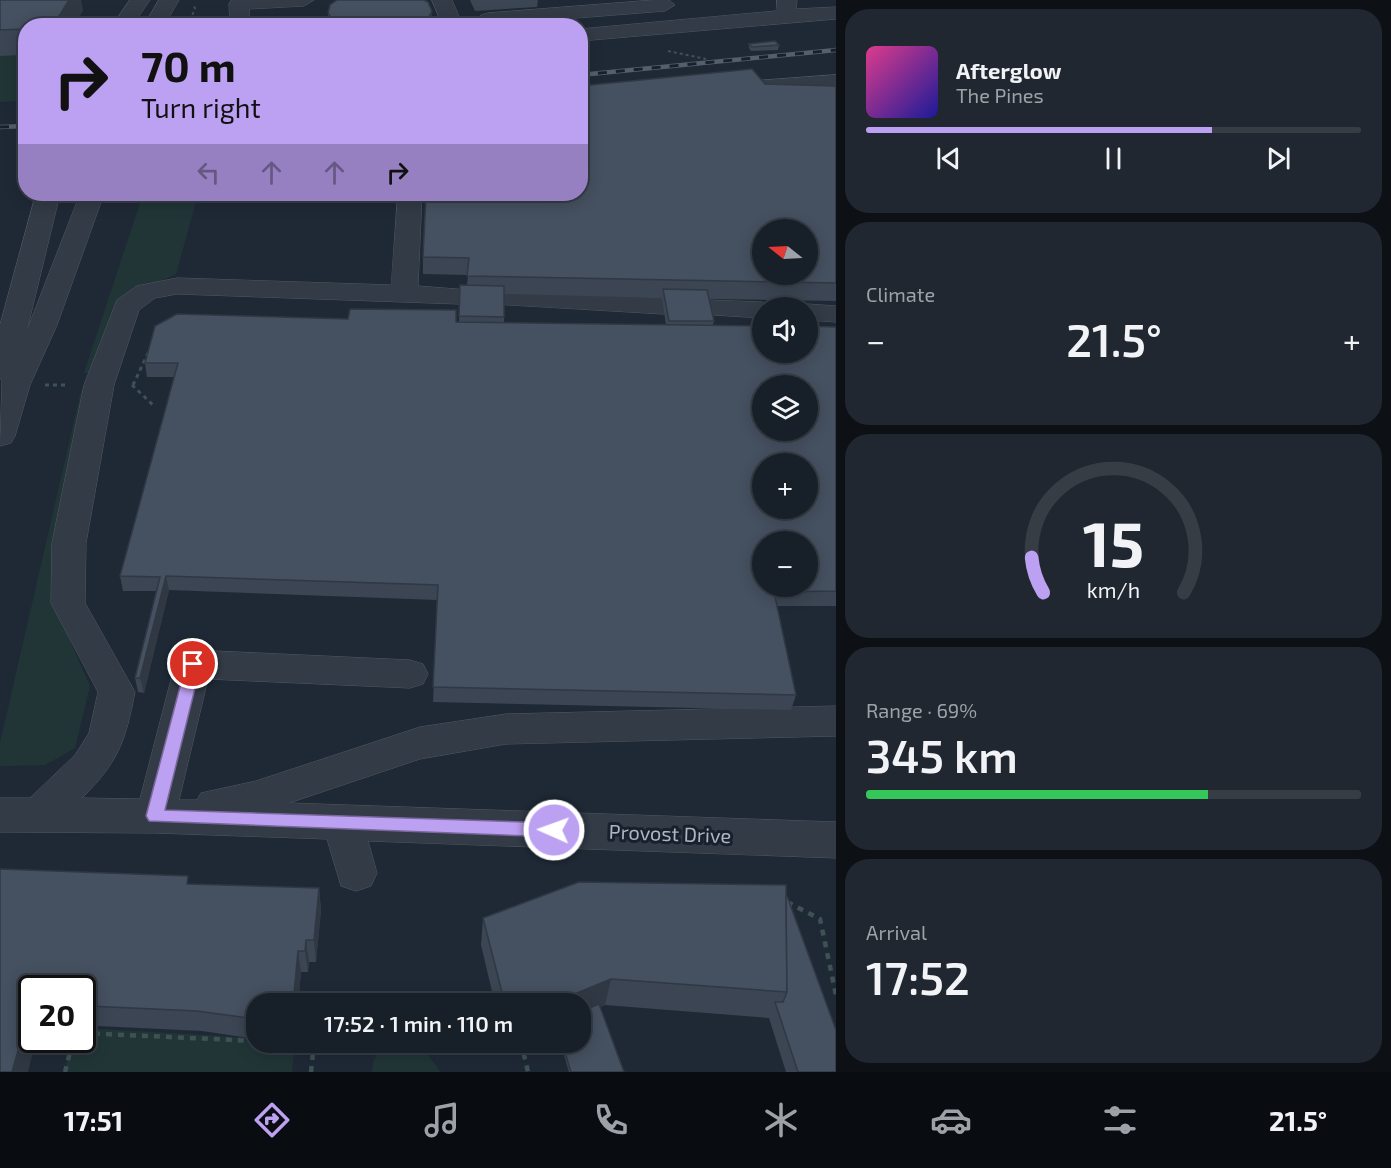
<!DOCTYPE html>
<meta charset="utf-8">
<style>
:root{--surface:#171f28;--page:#202730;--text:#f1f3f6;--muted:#9ea2a8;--line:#363d45;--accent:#bca0f2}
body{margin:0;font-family:"Exo 2",sans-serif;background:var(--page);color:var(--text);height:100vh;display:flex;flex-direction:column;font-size:22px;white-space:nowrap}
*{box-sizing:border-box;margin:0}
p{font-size:20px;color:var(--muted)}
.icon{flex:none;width:33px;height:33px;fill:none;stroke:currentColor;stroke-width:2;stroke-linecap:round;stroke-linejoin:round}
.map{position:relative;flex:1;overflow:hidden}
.side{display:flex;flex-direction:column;gap:9px;padding:9px;background:#0d1116;width:555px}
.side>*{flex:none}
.top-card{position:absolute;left:18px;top:18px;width:570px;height:183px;border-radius:24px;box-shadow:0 3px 15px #0003,0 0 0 2px var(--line);background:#bca0f2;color:#111;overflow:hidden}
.needle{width:39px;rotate:288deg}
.controls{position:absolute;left:752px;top:219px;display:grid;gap:12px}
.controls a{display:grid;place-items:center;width:66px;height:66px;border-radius:50%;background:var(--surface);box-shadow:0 3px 15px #0003,0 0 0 2px var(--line);font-size:30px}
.speed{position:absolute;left:18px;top:975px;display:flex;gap:12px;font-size:30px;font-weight:700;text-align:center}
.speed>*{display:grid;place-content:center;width:78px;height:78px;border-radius:50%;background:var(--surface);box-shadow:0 3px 15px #0003,0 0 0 2px var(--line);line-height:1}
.speed .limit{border:3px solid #111;border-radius:9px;background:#fff;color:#111}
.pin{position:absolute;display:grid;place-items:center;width:51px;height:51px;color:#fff;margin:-26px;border:3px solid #fff;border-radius:50%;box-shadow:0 2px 6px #0007}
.me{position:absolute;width:66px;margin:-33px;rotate:272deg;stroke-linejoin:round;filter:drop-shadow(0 0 4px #0008)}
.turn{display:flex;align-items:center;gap:21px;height:126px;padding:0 24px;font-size:27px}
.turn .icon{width:78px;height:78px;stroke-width:2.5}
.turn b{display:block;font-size:42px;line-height:51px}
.lanes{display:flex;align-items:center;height:57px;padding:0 24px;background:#0003;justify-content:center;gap:30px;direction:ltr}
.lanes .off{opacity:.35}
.big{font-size:45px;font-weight:600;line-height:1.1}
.side .widget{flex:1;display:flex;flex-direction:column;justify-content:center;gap:9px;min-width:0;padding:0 21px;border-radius:24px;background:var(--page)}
.side .dial{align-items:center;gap:0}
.dial svg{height:156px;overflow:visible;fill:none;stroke:var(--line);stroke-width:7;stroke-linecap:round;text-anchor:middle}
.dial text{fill:var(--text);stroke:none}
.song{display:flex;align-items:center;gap:18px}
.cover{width:72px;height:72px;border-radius:9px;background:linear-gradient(135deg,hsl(330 70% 55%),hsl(240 70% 35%))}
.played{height:6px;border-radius:3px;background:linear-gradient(90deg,var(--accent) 70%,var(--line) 70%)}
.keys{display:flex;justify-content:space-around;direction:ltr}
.heat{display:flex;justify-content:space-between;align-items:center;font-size:33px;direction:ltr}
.charge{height:9px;border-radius:4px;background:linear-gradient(90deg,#34c759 69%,var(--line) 0)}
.trip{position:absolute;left:246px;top:993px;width:345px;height:60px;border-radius:24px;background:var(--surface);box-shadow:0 3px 15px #0003,0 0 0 2px var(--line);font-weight:600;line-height:60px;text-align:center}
.tab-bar{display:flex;height:96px;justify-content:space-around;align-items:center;background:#090c10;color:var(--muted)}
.tab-bar .icon{width:42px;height:42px}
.tab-bar .current{color:var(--accent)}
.tab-bar b{font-size:27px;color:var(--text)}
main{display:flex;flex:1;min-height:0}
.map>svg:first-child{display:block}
</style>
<main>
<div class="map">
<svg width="836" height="1072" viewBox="0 0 836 1072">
<rect width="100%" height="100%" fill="#1f2936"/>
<g fill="#213537">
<polygon points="25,55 25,101 0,102 0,56"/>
<polygon points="143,194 198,194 176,274 130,295 94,374 84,373"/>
<polygon points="92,390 56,609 90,686 75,748 45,765 0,766 0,743 81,391"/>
<polygon points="83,1028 256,1038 256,1042 295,1043 292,1072 64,1072 72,1040 82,1040"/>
<path d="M383 1043C419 1042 420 1042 440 1072H372L373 1062Z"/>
</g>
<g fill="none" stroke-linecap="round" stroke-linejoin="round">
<g stroke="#505964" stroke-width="1">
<g id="minor">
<polygon points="130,0 150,0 132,26 112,26"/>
<polygon points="159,0 179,0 164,26 144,26"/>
<polygon points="232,0 314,0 304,6 249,9 250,26 230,26 229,4"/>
<polygon points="432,0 452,0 463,26 443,26"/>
<polygon points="654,0 669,0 675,5 665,11 488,25 481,23 478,19 481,15 488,13"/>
<polygon points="777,0 797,0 796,9 836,7 836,19 580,41 580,29 776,11"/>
<polygon points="836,75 836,87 750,93 742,92 739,87 742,82 750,81"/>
<polygon points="36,194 60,194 27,330 80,194 104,194 57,325 30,385 15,436 11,443 0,446 2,381 0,378 0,325"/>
<path d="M398 194H422L418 286 469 290 472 296 469 302 459 304 177 294 155 298 139 310 114 385 86 543 85 603 135 692C125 742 119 761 82 798L140 799 175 664 180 654 193 650 410 660 423 664 428 674 423 684 410 688 208 679 179 800H197L201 793 256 781 420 727 506 714 836 706V736L506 744 420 759 289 803 836 822V858L368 841 377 873 371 886 356 891 341 886 327 839 155 833 0 832V798H30L75 755 89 733 98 692 51 603 52 543 84 385 117 300 137 286 177 278 391 285Z"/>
<polygon points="503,290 663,298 673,300 677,306 673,312 663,314 493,304 490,298 493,292"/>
<polygon points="707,300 762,302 774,308 762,308 762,318 697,314 693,308 697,302"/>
<polygon points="807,304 836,306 836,322 807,320 807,308 796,308"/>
</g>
</g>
<g stroke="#3e5254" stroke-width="2" stroke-dasharray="3 3" stroke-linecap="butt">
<polyline points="188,26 195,8 192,5"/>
<polyline points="668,51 706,59"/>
</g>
<g stroke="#3e5254" stroke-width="3" stroke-dasharray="4 4" stroke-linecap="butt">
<polyline points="45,385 68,385"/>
<polyline points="132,385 153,405"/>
<polyline points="133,385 148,353"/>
</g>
<g stroke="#3e5254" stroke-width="4.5" stroke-dasharray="6 6" stroke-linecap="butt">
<polyline points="787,902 820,919 836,995"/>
<polyline points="82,1033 256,1041"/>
<polyline points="521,1042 528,1072"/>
<polyline points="299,1043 314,1044"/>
<polyline points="65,1072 73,1040"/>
<polyline points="311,1072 314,1043"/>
</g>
<use href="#minor" fill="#323b46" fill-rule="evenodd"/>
<g stroke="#545f6e" stroke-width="4.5">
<g id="rail">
<polyline points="580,75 836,50"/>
<polyline points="0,127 26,126"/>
</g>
</g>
<use href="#rail" stroke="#18202b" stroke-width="3" stroke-dasharray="9" stroke-linecap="butt"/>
</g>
<g fill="#3b4553" fill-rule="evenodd">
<polygon points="0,0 83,10 74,26 26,26 26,55 0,56"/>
<polygon points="470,0 538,0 537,7 475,11"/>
<polygon points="328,13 432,23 431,26 328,26"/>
<polygon points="749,44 779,45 778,50 751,51 749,48"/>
<path d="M765 84 836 86V301L709 299 714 321 713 325 836 327V606H777L796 695 791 710 433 702 437 600 169 590 144 693 138 692 135 678 157 591H123L120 576 175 377H147L145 363 459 322 460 285H467L468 275 423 274V257ZM504 294 662 298 666 325 504 323Z"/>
<polygon points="0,869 190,884 319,888 321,910 316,962 309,962 308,972 301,972 298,1004 256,1004 256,1039 202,1031 98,1026 91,1009 86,1009 84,1018 82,1018 82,988"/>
<polygon points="786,896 836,1072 786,1072 769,1018 605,1005 600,1007 624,1072 569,1072 560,1042 580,1042 580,1004 495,1004 481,945 483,918"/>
<polygon points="281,1042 302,1042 302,1045"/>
</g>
<g fill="#303843">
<polygon points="69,0 81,0 83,10 74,26 53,26"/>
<polygon points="432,11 432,23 431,26 418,26"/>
<polygon points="166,576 169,590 144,693 140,678"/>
<polygon points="319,888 321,910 316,962 314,940"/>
<polygon points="306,940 309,962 308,972 305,951"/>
<polygon points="298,951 301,972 298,1004 293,1004"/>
<polygon points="611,979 605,1005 580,1016 580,1004 550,1004"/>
<polygon points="32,1000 32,1040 36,1040 28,1072 12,1072"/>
<polygon points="82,1000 86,1009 84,1018 82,1013"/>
<polygon points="506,1042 516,1042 506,1047"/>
</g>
<g fill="#455060" stroke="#303843" stroke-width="1.5" fill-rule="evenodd">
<polygon points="0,0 69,0 53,26 26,26 26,29 0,30"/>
<polygon points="337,0 424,0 428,2 432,11 428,19 418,26 341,26 333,21 328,13 330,5"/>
<polygon points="775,41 779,45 752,47 749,44"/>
<path d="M752 69 765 84 836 86V283L467 276 469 258 423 257 426 194H580V86ZM762 230H807V274H762Z"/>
<polygon points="460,285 504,286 504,317 459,316"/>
<polygon points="663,289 707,290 714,321 669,321"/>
<path d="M350 309 456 310V322L762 326V352H807V326L836 327V591L774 592 796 695 433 687 438 585 166 576 140 678H135L160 577 120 576 178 363H145L155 326 177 314 348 319ZM762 386H807V430H762ZM762 464H807V508H762ZM762 542H807V586H762Z"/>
<polygon points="0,869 188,876 187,884 319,888 314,940 306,940 305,951 298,951 293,1004 256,1004 256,1019 197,1011 89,1006 93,988 32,988 32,1000 12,1072 0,1072"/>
<polygon points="579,882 786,885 787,992 611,979 550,1004 505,1004 483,918"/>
<polygon points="786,896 787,896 836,1030 836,1072 798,1072 775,1002 783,1002 787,992"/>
<polygon points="599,1004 624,1072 571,1072 562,1042 580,1042 580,1012"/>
</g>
<polygon fill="#bca0f2" stroke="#7a689d" stroke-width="1.5" points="193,658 201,664 165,810 554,823 560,825 563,830 560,835 554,837 149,821 146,816 186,664"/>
<g text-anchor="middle" stroke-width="6" stroke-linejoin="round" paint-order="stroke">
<g font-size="20" fill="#acb6c3" stroke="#18202b">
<text transform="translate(670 834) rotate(2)" y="7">Provost Drive</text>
</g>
</g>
</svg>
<div class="controls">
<a><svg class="needle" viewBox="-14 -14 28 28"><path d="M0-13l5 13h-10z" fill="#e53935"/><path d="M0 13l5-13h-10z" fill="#9ea2a8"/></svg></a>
<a><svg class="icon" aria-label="sound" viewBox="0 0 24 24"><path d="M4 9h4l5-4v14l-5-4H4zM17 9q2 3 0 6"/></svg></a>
<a><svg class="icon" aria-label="layers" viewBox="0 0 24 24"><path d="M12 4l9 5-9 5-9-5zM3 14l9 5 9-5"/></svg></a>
<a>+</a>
<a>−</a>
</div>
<div class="speed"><div class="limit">20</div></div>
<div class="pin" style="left:193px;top:664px;background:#d93025"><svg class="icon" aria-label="arrive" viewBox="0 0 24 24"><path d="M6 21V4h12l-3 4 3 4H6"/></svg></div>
<svg class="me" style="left:554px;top:830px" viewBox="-20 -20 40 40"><circle r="17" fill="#bca0f2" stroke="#fff" stroke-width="3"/><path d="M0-11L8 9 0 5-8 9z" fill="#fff"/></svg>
<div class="trip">17:52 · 1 min · 110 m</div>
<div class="top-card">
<div class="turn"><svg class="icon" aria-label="right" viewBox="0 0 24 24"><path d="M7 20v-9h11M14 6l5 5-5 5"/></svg><div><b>70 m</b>Turn right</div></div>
<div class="lanes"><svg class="icon off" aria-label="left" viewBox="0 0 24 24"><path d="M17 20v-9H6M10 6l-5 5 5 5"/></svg><svg class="icon off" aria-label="ahead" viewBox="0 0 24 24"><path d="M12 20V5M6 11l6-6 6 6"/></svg><svg class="icon off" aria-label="ahead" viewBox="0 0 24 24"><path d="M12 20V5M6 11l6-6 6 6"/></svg><svg class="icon" aria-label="right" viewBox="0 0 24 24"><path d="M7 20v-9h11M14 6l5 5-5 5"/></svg></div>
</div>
</div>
<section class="side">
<div class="widget">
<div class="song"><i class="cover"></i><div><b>Afterglow</b><p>The Pines</p></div></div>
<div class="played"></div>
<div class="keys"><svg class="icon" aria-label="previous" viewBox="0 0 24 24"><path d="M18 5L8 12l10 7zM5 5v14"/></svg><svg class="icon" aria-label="pause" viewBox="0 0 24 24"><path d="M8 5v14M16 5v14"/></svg><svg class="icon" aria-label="next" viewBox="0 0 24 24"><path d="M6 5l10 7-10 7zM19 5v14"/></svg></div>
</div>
<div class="widget"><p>Climate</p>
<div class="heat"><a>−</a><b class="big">21.5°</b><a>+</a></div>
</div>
<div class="widget dial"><svg viewBox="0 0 100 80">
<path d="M14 69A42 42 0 1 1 86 69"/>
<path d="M14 69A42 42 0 0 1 8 51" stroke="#bca0f2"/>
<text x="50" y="56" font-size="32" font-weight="700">15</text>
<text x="50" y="72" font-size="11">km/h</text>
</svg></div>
<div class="widget"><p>Range · 69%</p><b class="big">345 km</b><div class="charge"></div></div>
<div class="widget"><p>Arrival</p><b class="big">17:52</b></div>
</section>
</main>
<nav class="tab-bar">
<b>17:51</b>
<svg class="icon current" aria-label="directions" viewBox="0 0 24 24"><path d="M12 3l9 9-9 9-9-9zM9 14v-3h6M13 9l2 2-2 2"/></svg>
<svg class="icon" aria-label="music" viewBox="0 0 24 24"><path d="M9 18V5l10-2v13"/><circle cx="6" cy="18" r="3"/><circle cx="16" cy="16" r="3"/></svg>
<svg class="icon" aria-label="phone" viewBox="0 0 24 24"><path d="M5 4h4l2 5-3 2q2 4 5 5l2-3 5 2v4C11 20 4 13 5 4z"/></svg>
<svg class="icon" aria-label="climate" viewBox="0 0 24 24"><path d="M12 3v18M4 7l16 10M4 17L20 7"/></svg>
<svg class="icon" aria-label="car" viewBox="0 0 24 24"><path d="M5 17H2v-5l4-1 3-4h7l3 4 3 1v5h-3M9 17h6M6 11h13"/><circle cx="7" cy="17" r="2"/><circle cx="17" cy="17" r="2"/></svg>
<svg class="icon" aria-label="filters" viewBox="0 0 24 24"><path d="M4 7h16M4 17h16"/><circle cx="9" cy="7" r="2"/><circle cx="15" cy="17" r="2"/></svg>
<b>21.5°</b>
</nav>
